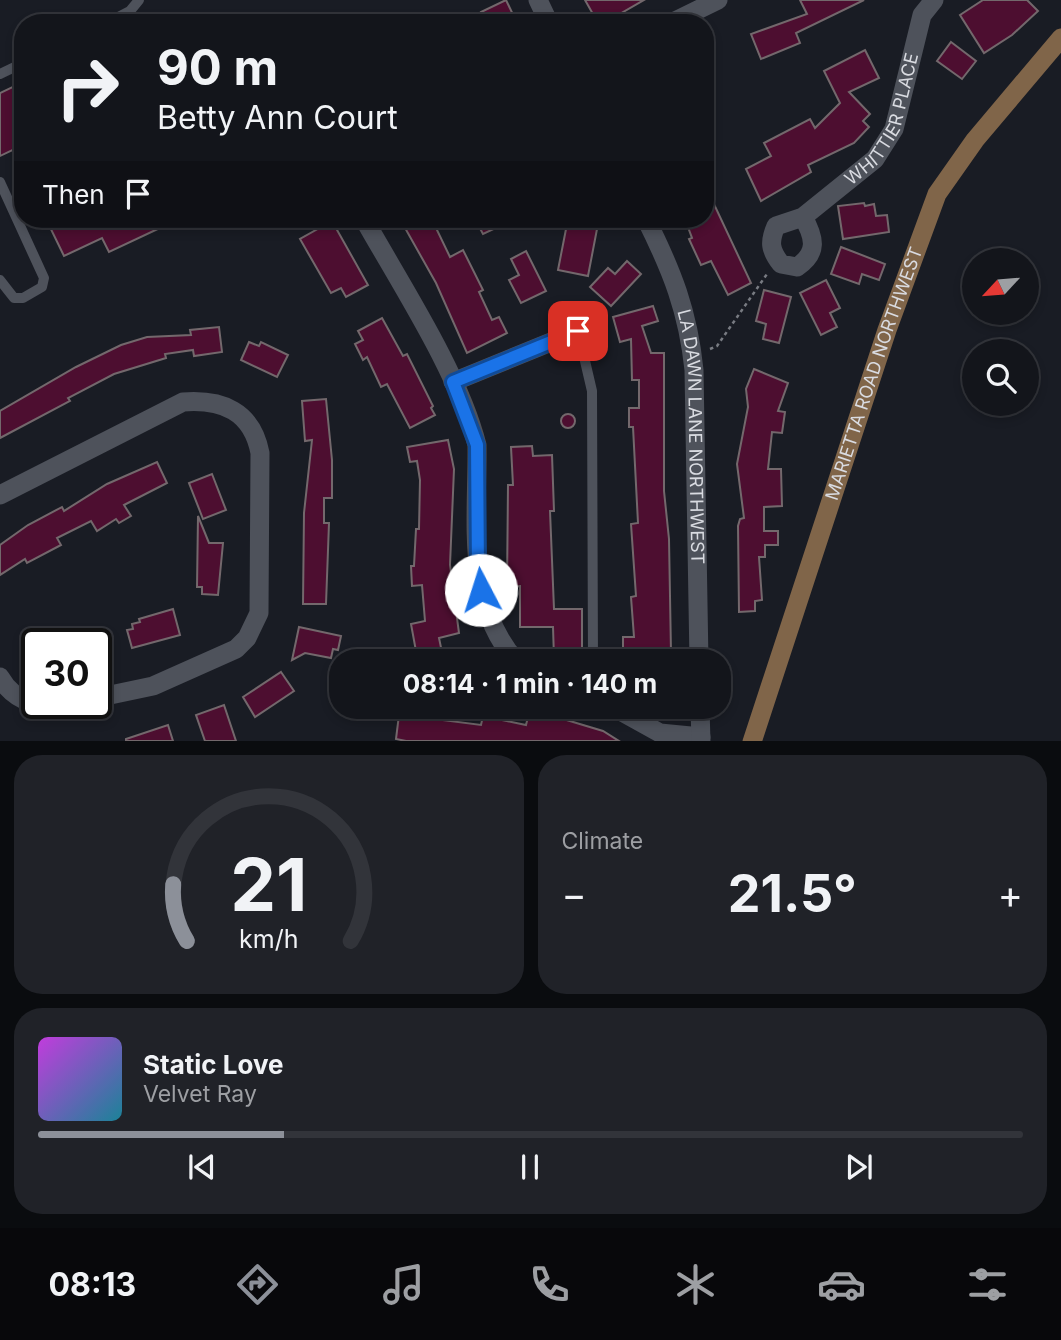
<!DOCTYPE html>
<meta charset="utf-8">
<style>
:root{--surface:#13151b;--page:#202228;--text:#f1f3f6;--muted:#9d9fa3;--line:#32343a;--accent:#8c9099}
body{margin:0;font-family:Inter,sans-serif;background:var(--page);color:var(--text);height:100vh;display:flex;flex-direction:column;font-size:26px;white-space:nowrap}
*{box-sizing:border-box;margin:0}
p{font-size:23px;color:var(--muted)}
.icon{flex:none;width:38px;height:38px;fill:none;stroke:currentColor;stroke-width:2;stroke-linecap:round;stroke-linejoin:round}
.map{position:relative;height:741px;overflow:hidden}
.sheet{display:flex;flex-direction:column;gap:14px;padding:14px;background:#0a0c0f;flex:1}
.sheet>*{flex:none}
.top-card{position:absolute;left:14px;top:14px;width:700px;height:214px;border-radius:28px;box-shadow:0 4px 10px #0003,0 0 0 2px var(--line);background:#13151b;color:var(--text);overflow:hidden}
.needle{width:46px;rotate:244deg}
.tools{position:absolute;left:962px;top:248px;display:grid;gap:14px}
.tools a{display:grid;place-items:center;width:77px;height:77px;border-radius:50%;background:var(--surface);box-shadow:0 4px 10px #0003,0 0 0 2px var(--line);font-size:35px}
.speed{position:absolute;left:21px;top:628px;display:flex;gap:14px;font-size:35px;font-weight:700;text-align:center}
.speed>*{display:grid;place-content:center;width:91px;height:91px;border-radius:50%;background:var(--surface);box-shadow:0 4px 10px #0003,0 0 0 2px var(--line);line-height:1}
.speed .limit{border:4px solid #111;border-radius:10px;background:#fff;color:#111}
.pin{position:absolute;display:grid;place-items:center;width:60px;height:60px;color:#fff;margin:-30px;border-radius:14px;box-shadow:0 4px 10px #0006}
.me{position:absolute;width:77px;margin:-38px;rotate:355deg;stroke-linejoin:round;filter:drop-shadow(0 0 5px #0008)}
.turn{display:flex;align-items:center;gap:24px;height:147px;padding:0 28px;font-size:32px}
.turn .icon{width:91px;height:91px;stroke-width:2.5}
.turn b{display:block;font-size:49px;line-height:60px}
.then{display:flex;align-items:center;height:66px;padding:0 28px;background:#0003;gap:14px;font-size:26px}
.big{font-size:52px;font-weight:700;line-height:1.1}
.sheet .tile{flex:1;display:flex;flex-direction:column;justify-content:center;gap:10px;min-width:0;padding:0 24px;border-radius:28px;background:var(--page)}
.sheet .dial{align-items:center;gap:0}
.dial svg{height:182px;overflow:visible;fill:none;stroke:var(--line);stroke-width:7;stroke-linecap:round;text-anchor:middle}
.dial text{fill:var(--text);stroke:none}
.song{display:flex;align-items:center;gap:21px}
.cover{width:84px;height:84px;border-radius:10px;background:linear-gradient(135deg,hsl(290 70% 55%),hsl(190 70% 35%))}
.played{height:7px;border-radius:4px;background:linear-gradient(90deg,var(--accent) 25%,var(--line) 25%)}
.keys{display:flex;justify-content:space-around;direction:ltr}
.heat{display:flex;justify-content:space-between;align-items:center;font-size:38px;direction:ltr}
.sheet .tiles{flex:1;display:grid;gap:14px;grid-template-columns:1fr 1fr}
.tile:last-child{grid-column:span 2}
.trip{position:absolute;left:329px;top:649px;width:402px;height:70px;border-radius:28px;background:var(--surface);box-shadow:0 4px 10px #0003,0 0 0 2px var(--line);font-weight:700;line-height:70px;text-align:center}
.dock{display:flex;height:112px;justify-content:space-around;align-items:center;background:#08080b;color:var(--muted)}
.dock .icon{width:49px;height:49px}
.dock .current{color:var(--accent)}
.dock b{font-size:32px;color:var(--text)}
.map>svg:first-child{display:block}
</style>
<div class="map">
<svg width="1061" height="742" viewBox="0 0 1061 742">
<rect width="100%" height="100%" fill="#191c24"/>
<g fill="#4d0e30" stroke="#73686c" stroke-width="2">
<polygon points="506,0 517,23 486,23 481,12"/>
<polygon points="585,0 644,0 604,23 598,23"/>
<polygon points="800,0 864,0 796,33 800,43 761,59 751,34 807,14"/>
<polygon points="983,0 1027,0 1038,11 1012,35 984,53 960,15"/>
<polygon points="951,42 976,61 962,79 937,61"/>
<polygon points="865,50 879,78 849,92 870,114 863,121 869,127 854,143 808,165 811,172 761,201 746,169 771,156 764,143 810,119 815,128 840,103 824,71"/>
<polygon points="23,82 23,145 0,156 0,93"/>
<polygon points="705,185 751,283 728,295 711,261 701,265 689,239 692,238 685,219 705,219"/>
<polygon points="864,203 865,206 874,204 876,216 887,215 889,232 843,239 838,206"/>
<polygon points="46,219 179,219 109,252 102,238 64,256"/>
<polygon points="400,219 455,219 436,228 450,257 463,250 483,290 479,292 492,320 499,317 507,333 467,353 436,283"/>
<polygon points="475,219 515,219 483,234"/>
<polygon points="332,221 368,285 346,297 341,288 331,293 300,239"/>
<polygon points="567,224 597,229 588,276 558,270"/>
<polygon points="841,247 885,264 879,280 862,274 859,284 831,274"/>
<polygon points="526,251 546,291 521,303 509,280 519,275 511,259"/>
<polygon points="627,261 641,274 611,306 590,287 608,268 615,274"/>
<polygon points="826,280 840,308 830,313 837,327 821,335 800,293"/>
<polygon points="764,290 791,297 779,343 763,339 766,324 756,321"/>
<polygon points="653,306 658,321 642,326 651,353 664,353 664,491 669,539 671,653 626,655 623,655 623,637 634,637 631,597 636,596 631,524 638,523 633,427 629,427 629,408 639,408 639,380 632,380 631,339 620,342 613,317"/>
<polygon points="382,318 403,356 407,354 433,406 431,408 435,415 410,428 387,384 381,387 367,357 363,360 355,344 363,340 358,331"/>
<polygon points="219,327 222,352 194,356 193,350 165,354 166,358 114,374 68,398 70,401 0,438 0,411 76,367 121,345 147,337 191,335 190,330"/>
<polygon points="249,342 259,346 261,342 288,355 277,377 241,360"/>
<polygon points="754,369 788,383 778,411 785,412 782,433 772,432 768,469 781,469 782,506 764,507 764,531 778,531 778,545 765,545 765,557 759,557 762,600 755,601 755,611 739,612 738,526 740,519 744,518 737,464 748,407 746,389"/>
<polygon points="326,399 332,460 332,498 324,498 324,523 329,523 326,604 303,604 304,513 312,440 305,441 302,401"/>
<circle cx="568" cy="421" r="7"/>
<polygon points="448,440 454,469 450,565 459,633 439,638 444,662 418,662 411,624 425,621 422,585 412,586 411,566 414,566 416,529 419,529 420,480 417,461 410,462 407,447"/>
<polygon points="532,446 533,456 552,455 554,511 550,511 554,609 582,609 582,657 554,658 553,627 520,627 520,586 507,587 508,485 513,485 511,447"/>
<polygon points="157,462 167,483 124,505 131,516 119,523 116,519 97,531 91,521 57,538 61,545 27,563 25,559 0,575 0,545 28,525 62,507 64,511 107,484"/>
<polygon points="212,474 226,510 203,519 189,483"/>
<polygon points="198,516 209,543 223,543 218,595 202,594 202,587 197,587"/>
<polygon points="173,609 180,635 132,648 127,630 133,629 132,624 140,622 139,619"/>
<polygon points="299,627 341,636 338,650 333,649 331,658 305,653 292,660"/>
<polygon points="281,672 294,691 255,717 243,697"/>
<polygon points="224,705 236,741 205,741 196,715"/>
<polygon points="400,707 427,711 426,718 481,725 483,716 526,725 530,709 603,731 619,741 406,741 396,739"/>
<polygon points="168,725 173,741 126,741 126,739"/>
</g>
<g fill="none" stroke-linecap="round" stroke-linejoin="round">
<polyline stroke="#787b82" stroke-width="2.5" stroke-dasharray="3.5 3.5" stroke-linecap="butt" points="710,349 717,346 767,274"/>
<g stroke="#4e525b" stroke-width="10">
<polyline points="107,23 130,11 139,0"/>
<polyline points="0,74 23,63"/>
<polyline points="0,182 44,278 42,287 23,298 14,298 0,280"/>
<polyline points="578,331 592,391 593,662"/>
</g>
<g stroke="#4e525b" stroke-width="19">
<polyline points="538,0 549,23"/>
<polyline points="671,23 718,0"/>
<path id="s1" d="M803 217C815 238 818 253 797 267L781 264C770 250 769 242 776 226L803 217 875 159 894 129 922 15 934 0"/>
<path d="M364 219C401 285 459 373 477 445 478 517 464 604 517 662"/>
<path id="s2" d="M646 219C672 271 688 311 694 370L699 662"/>
<polyline points="453,382 578,331"/>
<path d="M0 495 183 402C222 399 252 411 260 453L259 613 247 638 236 649 153 686 96 698"/>
<path d="M0 677C15 704 44 709 71 704"/>
<polyline points="613,707 660,733 701,737"/>
<polyline points="700,707 701,742"/>
</g>
<path stroke="#806549" stroke-width="19" id="s3" d="M752 742 887 330 937 194 975 140 1061 38"/>
</g>
<g fill="none" stroke-linecap="round" stroke-linejoin="round">
<g stroke="#114b97" stroke-width="18">
<polyline id="route" points="481,590 478,571 477,445 453,382 578,331"/>
</g>
<use href="#route" stroke="#1a73e8" stroke-width="12"/>
</g>
<g text-anchor="middle" stroke-width="7" stroke-linejoin="round" paint-order="stroke">
<g font-size="18" fill="#d9dbe1" stroke="#10131a">
<text dy="6" stroke="none"><textPath href="#s1" startOffset="275">WHITTIER PLACE</textPath></text>
<text dy="6" stroke="none"><textPath href="#s3" startOffset="388">MARIETTA ROAD NORTHWEST</textPath></text>
<text dy="6" stroke="none"><textPath href="#s2" startOffset="226">LA DAWN LANE NORTHWEST</textPath></text>
</g>
</g>
</svg>
<div class="tools">
<a><svg class="needle" viewBox="-14 -14 28 28"><path d="M0-13l5 13h-10z" fill="#e53935"/><path d="M0 13l5-13h-10z" fill="#9d9fa3"/></svg></a>
<a><svg class="icon" aria-label="search" viewBox="0 0 24 24"><circle cx="10" cy="10" r="6"/><path d="M15 15l6 6"/></svg></a>
</div>
<div class="speed"><div class="limit">30</div></div>
<div class="pin" style="left:578px;top:331px;background:#d93025"><svg class="icon" aria-label="arrive" viewBox="0 0 24 24"><path d="M6 21V4h12l-3 4 3 4H6"/></svg></div>
<svg class="me" style="left:481px;top:590px" viewBox="-20 -20 40 40"><circle r="19" fill="#fff"/><path d="M0-13L10 11 0 6-10 11z" fill="#1a73e8"/></svg>
<div class="trip">08:14 · 1 min · 140 m</div>
<div class="top-card">
<div class="turn"><svg class="icon" aria-label="right" viewBox="0 0 24 24"><path d="M7 20v-9h11M14 6l5 5-5 5"/></svg><div><b>90 m</b>Betty Ann Court</div></div>
<div class="then">Then<svg class="icon" aria-label="arrive" viewBox="0 0 24 24"><path d="M6 21V4h12l-3 4 3 4H6"/></svg></div>
</div>
</div>
<section class="sheet">
<div class="tiles">
<div class="tile dial"><svg viewBox="0 0 100 80">
<path d="M14 69A42 42 0 1 1 86 69"/>
<path d="M14 69A42 42 0 0 1 8 44" stroke="#8c9099"/>
<text x="50" y="56" font-size="32" font-weight="700">21</text>
<text x="50" y="72" font-size="11">km/h</text>
</svg></div>
<div class="tile"><p>Climate</p>
<div class="heat"><a>−</a><b class="big">21.5°</b><a>+</a></div>
</div>
<div class="tile">
<div class="song"><i class="cover"></i><div><b>Static Love</b><p>Velvet Ray</p></div></div>
<div class="played"></div>
<div class="keys"><svg class="icon" aria-label="previous" viewBox="0 0 24 24"><path d="M18 5L8 12l10 7zM5 5v14"/></svg><svg class="icon" aria-label="pause" viewBox="0 0 24 24"><path d="M8 5v14M16 5v14"/></svg><svg class="icon" aria-label="next" viewBox="0 0 24 24"><path d="M6 5l10 7-10 7zM19 5v14"/></svg></div>
</div>
</div>
</section>
<nav class="dock">
<b>08:13</b>
<svg class="icon current" aria-label="directions" viewBox="0 0 24 24"><path d="M12 3l9 9-9 9-9-9zM9 14v-3h6M13 9l2 2-2 2"/></svg>
<svg class="icon" aria-label="music" viewBox="0 0 24 24"><path d="M9 18V5l10-2v13"/><circle cx="6" cy="18" r="3"/><circle cx="16" cy="16" r="3"/></svg>
<svg class="icon" aria-label="phone" viewBox="0 0 24 24"><path d="M5 4h4l2 5-3 2q2 4 5 5l2-3 5 2v4C11 20 4 13 5 4z"/></svg>
<svg class="icon" aria-label="climate" viewBox="0 0 24 24"><path d="M12 3v18M4 7l16 10M4 17L20 7"/></svg>
<svg class="icon" aria-label="car" viewBox="0 0 24 24"><path d="M5 17H2v-5l4-1 3-4h7l3 4 3 1v5h-3M9 17h6M6 11h13"/><circle cx="7" cy="17" r="2"/><circle cx="17" cy="17" r="2"/></svg>
<svg class="icon" aria-label="filters" viewBox="0 0 24 24"><path d="M4 7h16M4 17h16"/><circle cx="9" cy="7" r="2"/><circle cx="15" cy="17" r="2"/></svg>
</nav>
